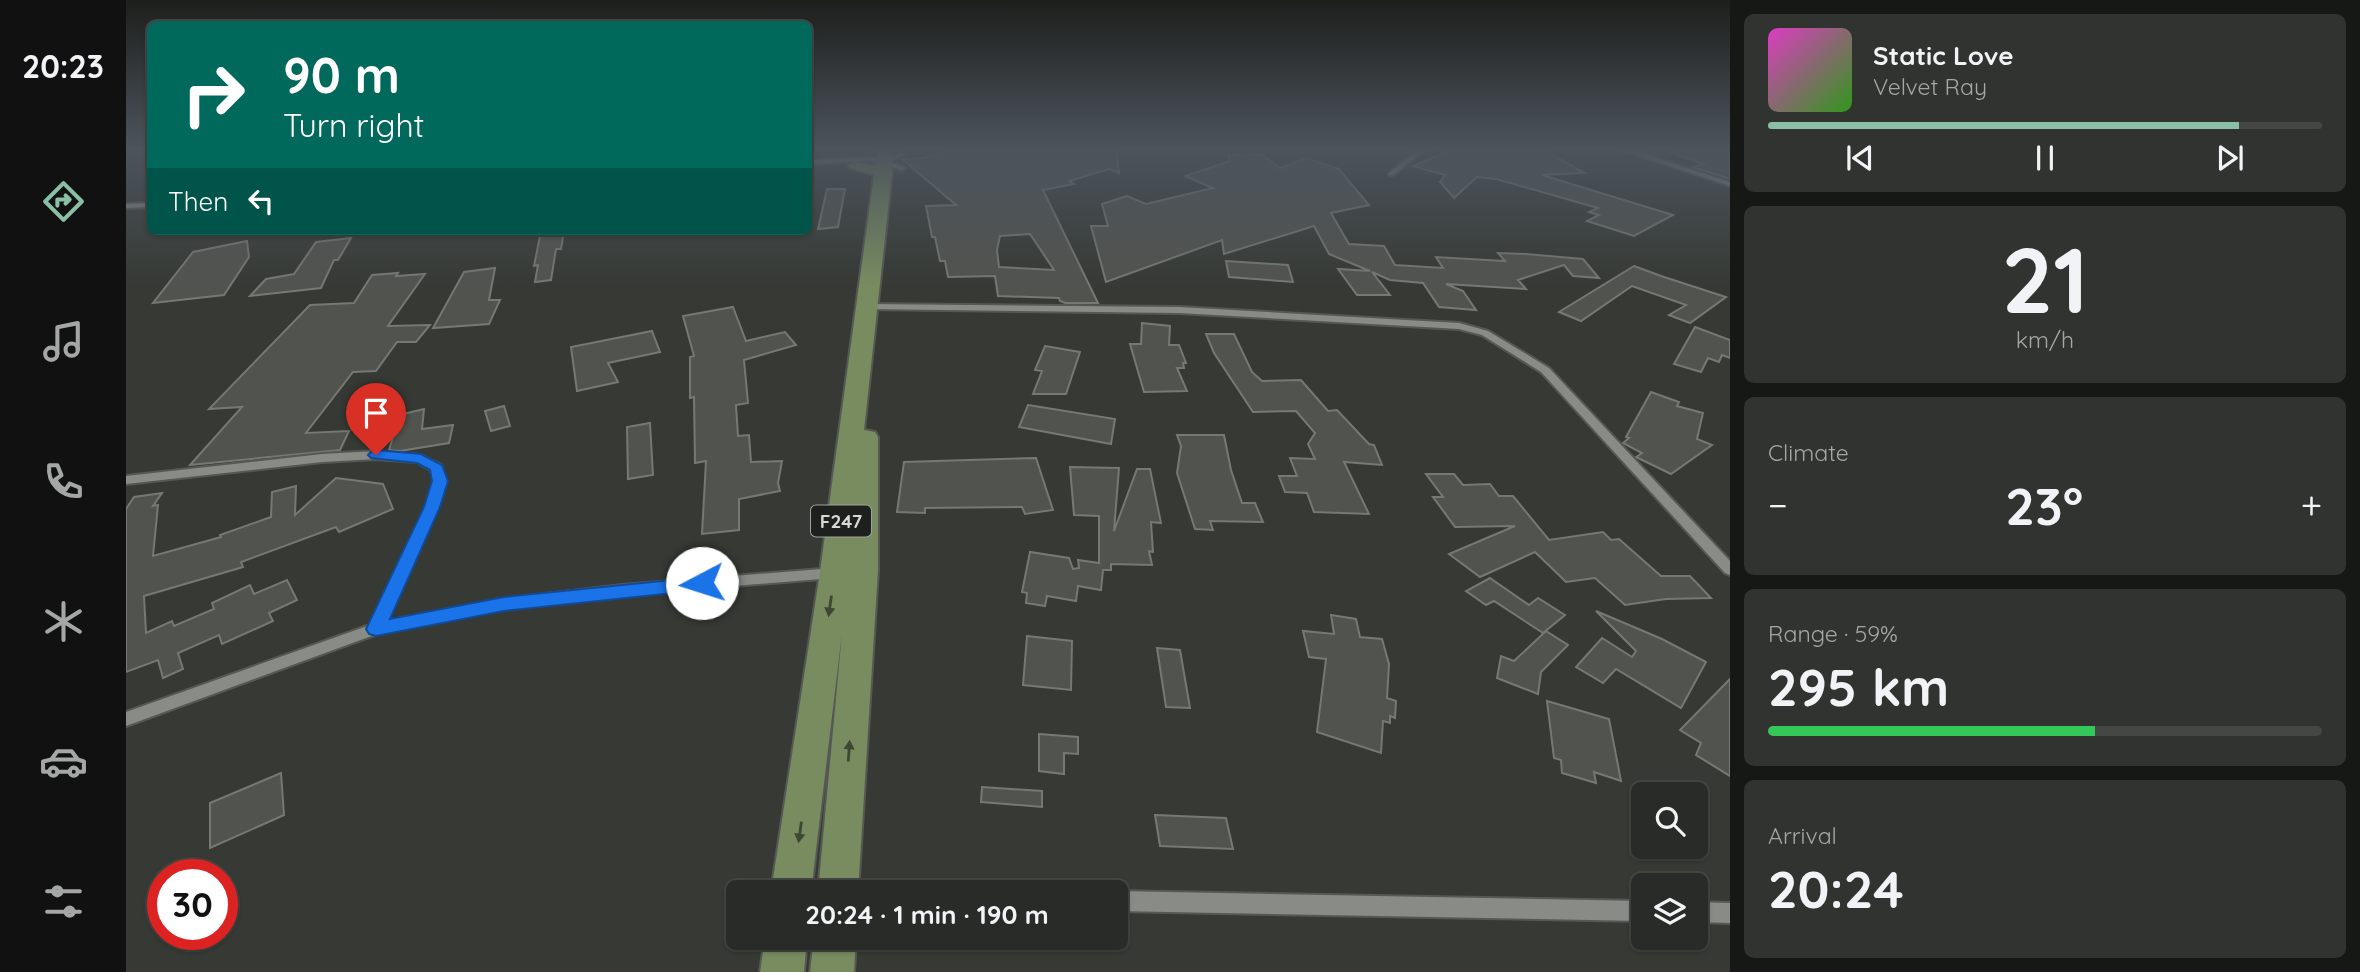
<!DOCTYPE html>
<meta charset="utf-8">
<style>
:root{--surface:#282b27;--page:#30332f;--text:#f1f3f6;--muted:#a5a7a7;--line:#444744;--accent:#8abfa5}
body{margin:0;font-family:Quicksand,sans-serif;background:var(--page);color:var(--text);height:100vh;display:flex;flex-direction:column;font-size:26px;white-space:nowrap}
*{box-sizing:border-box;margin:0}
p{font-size:23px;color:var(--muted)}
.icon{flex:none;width:38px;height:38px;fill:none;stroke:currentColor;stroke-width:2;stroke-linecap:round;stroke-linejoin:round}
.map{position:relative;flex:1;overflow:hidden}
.details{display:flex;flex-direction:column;gap:14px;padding:14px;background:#161815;width:630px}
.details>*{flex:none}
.hud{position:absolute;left:21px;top:21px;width:665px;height:214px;border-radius:10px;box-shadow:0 2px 5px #0004,0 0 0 2px var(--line);background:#00695c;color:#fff;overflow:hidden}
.tools{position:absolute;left:1505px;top:782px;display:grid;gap:14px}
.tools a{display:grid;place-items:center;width:77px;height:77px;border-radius:10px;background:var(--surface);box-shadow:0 2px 5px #0004,0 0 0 2px var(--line);font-size:35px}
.speed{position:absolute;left:21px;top:859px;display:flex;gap:14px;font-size:35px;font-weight:700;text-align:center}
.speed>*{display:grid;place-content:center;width:91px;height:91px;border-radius:50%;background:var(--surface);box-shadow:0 2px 5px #0004,0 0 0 2px var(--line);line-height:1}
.speed .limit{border:10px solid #d22;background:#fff;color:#111}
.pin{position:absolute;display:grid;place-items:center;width:60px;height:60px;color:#fff;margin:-72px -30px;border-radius:50% 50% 50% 0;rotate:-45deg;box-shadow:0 0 7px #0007}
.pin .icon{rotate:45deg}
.me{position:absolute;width:77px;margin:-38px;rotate:265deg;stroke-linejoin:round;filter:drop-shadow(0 0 5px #0008)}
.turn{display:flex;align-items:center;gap:24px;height:147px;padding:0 21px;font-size:32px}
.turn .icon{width:91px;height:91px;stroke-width:2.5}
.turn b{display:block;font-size:49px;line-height:60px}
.then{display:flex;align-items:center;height:66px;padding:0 21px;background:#0003;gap:14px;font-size:26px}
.big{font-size:52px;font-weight:700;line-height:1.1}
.details .widget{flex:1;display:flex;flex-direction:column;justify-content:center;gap:10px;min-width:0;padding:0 24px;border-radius:10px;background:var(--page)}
.details .dial{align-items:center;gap:0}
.dial b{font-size:91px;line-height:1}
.song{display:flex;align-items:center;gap:21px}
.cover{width:84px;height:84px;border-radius:10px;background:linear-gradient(135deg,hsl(310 70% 55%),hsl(110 70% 35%))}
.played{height:7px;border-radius:4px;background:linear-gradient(90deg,var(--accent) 85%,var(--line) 85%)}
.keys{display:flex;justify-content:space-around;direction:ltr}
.heat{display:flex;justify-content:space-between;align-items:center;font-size:38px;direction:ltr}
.charge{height:10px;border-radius:5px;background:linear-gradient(90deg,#34c759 59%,var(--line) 0)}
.trip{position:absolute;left:600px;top:880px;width:402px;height:70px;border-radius:10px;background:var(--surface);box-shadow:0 2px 5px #0004,0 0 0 2px var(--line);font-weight:700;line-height:70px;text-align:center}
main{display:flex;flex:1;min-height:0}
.menu{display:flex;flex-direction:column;width:126px;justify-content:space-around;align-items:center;background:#101110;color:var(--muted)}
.menu .icon{width:49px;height:49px}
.menu .current{color:var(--accent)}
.menu b{font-size:32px;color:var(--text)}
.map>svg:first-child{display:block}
</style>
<main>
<nav class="menu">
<b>20:23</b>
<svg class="icon current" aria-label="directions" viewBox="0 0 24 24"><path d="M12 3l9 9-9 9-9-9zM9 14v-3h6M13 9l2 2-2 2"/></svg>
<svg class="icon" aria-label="music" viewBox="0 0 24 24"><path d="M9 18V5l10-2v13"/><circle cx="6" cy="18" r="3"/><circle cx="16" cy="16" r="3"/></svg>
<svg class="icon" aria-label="phone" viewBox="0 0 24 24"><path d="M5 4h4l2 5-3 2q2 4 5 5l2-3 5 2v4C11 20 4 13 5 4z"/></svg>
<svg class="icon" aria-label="climate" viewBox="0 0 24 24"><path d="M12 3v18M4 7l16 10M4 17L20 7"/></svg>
<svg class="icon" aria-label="car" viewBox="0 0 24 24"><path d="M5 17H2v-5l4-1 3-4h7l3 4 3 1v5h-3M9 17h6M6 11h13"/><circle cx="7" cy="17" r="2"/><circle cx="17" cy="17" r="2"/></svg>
<svg class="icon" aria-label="filters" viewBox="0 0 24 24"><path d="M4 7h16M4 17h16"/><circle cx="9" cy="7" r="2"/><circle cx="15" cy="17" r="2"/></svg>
</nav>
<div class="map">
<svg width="1604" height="972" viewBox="0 0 1604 972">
<rect width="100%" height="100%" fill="#363934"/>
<g fill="#51534e" stroke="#767873" stroke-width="2" fill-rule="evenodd">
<path d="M831 150H990L993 173 983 169 943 181 948 184 917 190 972 303H939L934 301 933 298 872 296 869 276 822 277 819 261H814L809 237H806L800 206 830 205 776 159 796 158ZM904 234 928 270 873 267 871 250 874 236Z"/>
<polygon points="1326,150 1417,150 1459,173 1416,175 1547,215 1508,236 1461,221 1473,215 1463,212 1472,208 1370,179 1351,177 1328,198 1314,182 1319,175 1286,166"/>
<polygon points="1546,150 1604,150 1604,179 1567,167 1578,164 1546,153"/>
<polygon points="1135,154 1154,168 1181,158 1213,169 1243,205 1205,213 1223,244 1258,246 1269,265 1317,268 1310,257 1379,261 1372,253 1400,254 1457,259 1473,278 1447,276 1438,265 1392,280 1400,289 1320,284 1337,291 1350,310 1313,307 1297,283 1264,280 1246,272 1264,295 1231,295 1212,269 1244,271 1203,254 1188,226 1098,254 1096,240 980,282 965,226 982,226 976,204 1001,196 1020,204 1087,188 1059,176 1104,161 1102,155"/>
<polygon points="701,189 719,189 712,227 692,229"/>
<polygon points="415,231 438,231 435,249 430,249 425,280 409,282 412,265 408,266"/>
<polygon points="225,238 212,260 208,260 195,288 124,296 140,279 168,274 190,242"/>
<polygon points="121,241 123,257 98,295 27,303 67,252"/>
<polygon points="1100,261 1162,265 1167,282 1103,277"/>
<polygon points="1508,266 1535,276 1600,297 1564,323 1543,315 1560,305 1506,286 1455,321 1433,312"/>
<polygon points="369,268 363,300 374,300 363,324 307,328 338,272"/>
<polygon points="272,273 270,276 299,274 262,326 304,325 290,342 271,342 250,371 227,372 180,433 223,431 214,450 64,465 116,407 83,409 184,305 228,303 246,275"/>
<polygon points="607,307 620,341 659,332 670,345 618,360 622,403 610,405 612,436 623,435 625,462 656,461 652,483 654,491 613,499 613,530 576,534 580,461 569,463 568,397 564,398 564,357 568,356 557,316"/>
<polygon points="1016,323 1044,326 1043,345 1053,345 1060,363 1057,363 1058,368 1051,368 1061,391 1018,392 1004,344 1015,344"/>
<polygon points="1569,327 1604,340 1604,358 1596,355 1593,362 1582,358 1575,372 1548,364"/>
<polygon points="526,331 534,352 482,363 492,382 451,391 445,347"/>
<polygon points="1080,334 1108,334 1126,372 1136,381 1175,380 1202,411 1211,410 1243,444 1248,445 1256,465 1218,462 1243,514 1188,512 1181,493 1159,492 1153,476 1171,476 1164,458 1189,459 1182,444 1189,433 1170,411 1127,412 1088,353"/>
<polygon points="919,346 954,352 940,394 907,394 916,371 909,370"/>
<polygon points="1525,392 1553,402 1551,406 1577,413 1571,439 1586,445 1545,474 1510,457 1516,453 1497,443 1503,438 1500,437"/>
<polygon points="902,405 989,419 985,444 893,427"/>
<polygon points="378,406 384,426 365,431 359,411"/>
<polygon points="298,409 296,429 327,425 323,443 274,451 263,450 270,426 276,426 277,414"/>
<polygon points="524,423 527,475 502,479 501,427"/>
<polygon points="1051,435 1098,435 1105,470 1116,503 1129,503 1137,522 1084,521 1087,530 1069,529 1051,473 1055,446"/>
<polygon points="910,458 927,510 899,514 896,507 799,508 799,513 771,512 778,462"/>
<polygon points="944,467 993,468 988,531 1011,469 1024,469 1035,523 1025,522 1027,552 1023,551 1026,565 985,564 985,570 977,570 975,590 952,586 950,601 921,596 919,606 900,603 901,593 896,592 904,552 943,558 947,569 953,568 952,560 973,563 973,516 948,515"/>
<polygon points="1300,474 1328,474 1337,485 1364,484 1373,496 1387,496 1423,540 1477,532 1485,540 1493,539 1535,576 1564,576 1585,598 1540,599 1499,605 1469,578 1440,582 1409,552 1354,577 1323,554 1389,526 1329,527 1307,497 1317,497"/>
<polygon points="210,478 257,484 267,509 213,532 210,527 115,562 117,567 18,596 20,633 46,621 48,626 88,609 86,603 124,585 128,594 161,580 171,600 143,613 147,621 96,644 93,635 52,653 57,669 37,678 32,660 0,672 0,509 8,497 36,493 27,506 32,505 27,556 95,537 94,535 145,517 146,492 170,486 169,515"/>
<polygon points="1364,578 1403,605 1412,598 1439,615 1417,633 1368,601 1360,605 1340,591"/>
<polygon points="1470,611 1536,639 1580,662 1555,708 1490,669 1477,683 1450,667 1476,638 1506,657 1510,651"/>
<polygon points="1205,615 1230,619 1234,637 1256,639 1263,664 1261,698 1270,701 1269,718 1264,716 1264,723 1257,721 1255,753 1191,732 1200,659 1183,657 1177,631 1208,634"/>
<polygon points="1420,631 1442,645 1415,672 1412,694 1371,678 1375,656 1388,661"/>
<polygon points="901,636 946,641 945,690 897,685"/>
<polygon points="1031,648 1054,650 1064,708 1040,707"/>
<polygon points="1604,679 1604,776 1570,755 1575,743 1554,730"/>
<polygon points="1421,701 1483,719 1495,781 1468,772 1470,783 1436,773 1435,760 1428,758"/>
<polygon points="913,734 952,737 952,754 938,753 938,774 913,771"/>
<polygon points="155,773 158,815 84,848 84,803"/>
<polygon points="856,787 916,791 916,807 855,802"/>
<polygon points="1029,815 1100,818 1107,849 1034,846"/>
</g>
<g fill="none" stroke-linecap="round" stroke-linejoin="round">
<g stroke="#565854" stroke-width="4">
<g id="minor">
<polygon points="1292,150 1299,150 1267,175 1263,175 1263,173"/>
<polygon points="1496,150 1505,150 1604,182 1604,186"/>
<polygon points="774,153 779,154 763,162 778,167 779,168 776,170 747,161 682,164 682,160 747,157 756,160"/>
<polygon points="24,203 24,207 0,208 0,204"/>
<polygon points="743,304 1053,307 1333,323 1362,331 1423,368 1604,561 1604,575 1599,573 1415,372 1356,335 1333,329 1053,313 740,309 740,305"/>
<polygon points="250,451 294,455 315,465 320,481 312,507 261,621 378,599 496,585 708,568 713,570 715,573 713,576 708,578 496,595 378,609 251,634 0,726 0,712 244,625 300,507 308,481 305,470 291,462 250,459 196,462 0,484 0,476 196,454"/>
<polygon points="990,891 1517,901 1517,921 990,911 990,892 987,892"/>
<polygon points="1570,902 1604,903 1604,923 1570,922"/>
</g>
</g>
<g stroke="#565854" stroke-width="4">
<g id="major">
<polygon points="752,150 766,150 766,173 738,430 749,432 752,437 752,570 732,892 692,892 716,633 685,892 645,892 694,572 748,175 724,168 722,165 729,161 750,166"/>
<polygon points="639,938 681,938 678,972 634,972"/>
<polygon points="688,938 730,938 728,972 684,972"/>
</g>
</g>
<use href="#minor" fill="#888b86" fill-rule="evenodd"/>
<use href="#major" fill="#788c60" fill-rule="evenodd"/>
</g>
<defs><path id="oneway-solid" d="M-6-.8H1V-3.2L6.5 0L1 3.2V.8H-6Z" transform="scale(1.75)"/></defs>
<g fill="#3e4634">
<use href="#oneway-solid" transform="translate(704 606) rotate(98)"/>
<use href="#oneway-solid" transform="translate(723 751) rotate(-86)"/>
<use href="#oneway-solid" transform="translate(674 832) rotate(98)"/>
</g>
<linearGradient id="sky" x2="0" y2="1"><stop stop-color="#1e1f1d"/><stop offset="0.52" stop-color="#4c545c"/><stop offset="1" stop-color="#4c545c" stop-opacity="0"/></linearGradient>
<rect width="1604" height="286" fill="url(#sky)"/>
<polygon fill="#1a73e8" stroke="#114b97" stroke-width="2" points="250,450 295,454 316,465 322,481 314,507 264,619 378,597 576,577 582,579 585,583 582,588 576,590 378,611 250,636 243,634 240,629 298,507 306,481 304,470 291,463 245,458 242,455 245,452"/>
<g text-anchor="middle" stroke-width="7" stroke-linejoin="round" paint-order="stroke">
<rect fill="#1e201d" stroke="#a0a29e" stroke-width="2" x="685" y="505.5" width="60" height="31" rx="5"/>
<g font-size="19" font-weight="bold" fill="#d7d9d5">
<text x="715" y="528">F247</text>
</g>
</g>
</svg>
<div class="tools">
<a><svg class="icon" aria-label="search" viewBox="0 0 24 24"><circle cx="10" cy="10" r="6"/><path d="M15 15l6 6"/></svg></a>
<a><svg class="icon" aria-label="layers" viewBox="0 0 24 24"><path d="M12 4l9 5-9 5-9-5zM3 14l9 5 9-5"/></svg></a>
</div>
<div class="speed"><div class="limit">30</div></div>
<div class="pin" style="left:250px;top:455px;background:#d93025"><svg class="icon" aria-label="arrive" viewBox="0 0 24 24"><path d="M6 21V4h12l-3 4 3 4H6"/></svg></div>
<svg class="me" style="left:576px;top:583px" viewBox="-20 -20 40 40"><circle r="19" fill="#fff"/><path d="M0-13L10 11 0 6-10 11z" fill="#1a73e8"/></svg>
<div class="trip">20:24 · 1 min · 190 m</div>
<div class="hud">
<div class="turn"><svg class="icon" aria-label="right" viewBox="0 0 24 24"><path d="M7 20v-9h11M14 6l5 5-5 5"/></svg><div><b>90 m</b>Turn right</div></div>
<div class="then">Then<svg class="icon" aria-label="left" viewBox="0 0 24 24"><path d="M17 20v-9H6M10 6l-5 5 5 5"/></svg></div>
</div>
</div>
<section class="details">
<div class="widget">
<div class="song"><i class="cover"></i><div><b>Static Love</b><p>Velvet Ray</p></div></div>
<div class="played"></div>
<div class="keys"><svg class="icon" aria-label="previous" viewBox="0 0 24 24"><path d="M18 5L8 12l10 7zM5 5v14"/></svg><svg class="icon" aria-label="pause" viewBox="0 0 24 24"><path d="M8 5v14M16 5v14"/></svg><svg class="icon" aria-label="next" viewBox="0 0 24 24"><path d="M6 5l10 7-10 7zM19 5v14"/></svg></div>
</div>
<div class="widget dial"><b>21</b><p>km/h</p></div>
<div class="widget"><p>Climate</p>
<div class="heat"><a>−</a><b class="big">23°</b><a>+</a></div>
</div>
<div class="widget"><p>Range · 59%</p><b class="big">295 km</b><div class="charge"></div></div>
<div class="widget"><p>Arrival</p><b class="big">20:24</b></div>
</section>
</main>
